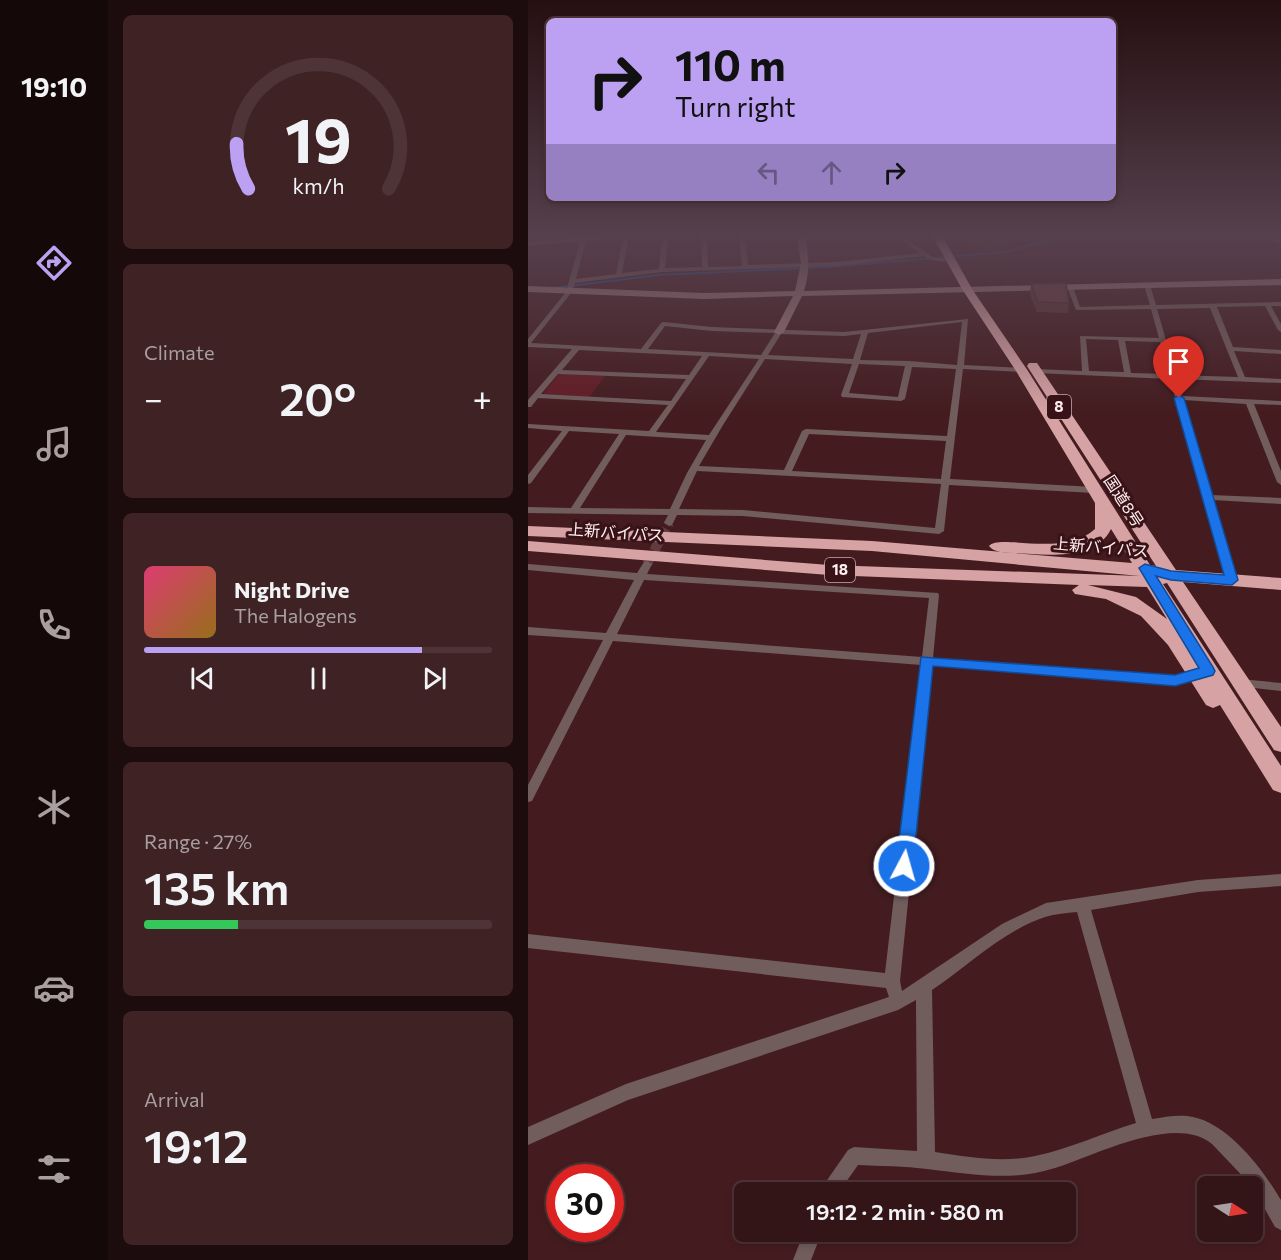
<!DOCTYPE html>
<meta charset="utf-8">
<style>
:root{--surface:#331517;--page:#3e2224;--text:#f1f3f6;--muted:#a99fa1;--line:#4e3436;--accent:#bca0f2}
body{margin:0;font-family:Commissioner,"Noto Sans JP",sans-serif;background:var(--page);color:var(--text);height:100vh;display:flex;flex-direction:column;font-size:22px;white-space:nowrap}
*{box-sizing:border-box;margin:0}
p{font-size:20px;color:var(--muted)}
.icon{flex:none;width:33px;height:33px;fill:none;stroke:currentColor;stroke-width:2;stroke-linecap:round;stroke-linejoin:round}
.map{position:relative;flex:1;overflow:hidden}
.panel{display:flex;flex-direction:column;gap:15px;padding:15px;background:#1c0c0d;width:420px}
.panel>*{flex:none}
.banner{position:absolute;left:18px;top:18px;width:570px;height:183px;border-radius:9px;box-shadow:0 3px 9px #0003,0 0 0 2px var(--line);background:#bca0f2;color:#111;overflow:hidden}
.needle{width:39px;rotate:102deg}
.controls{position:absolute;left:669px;top:1176px;display:grid;gap:12px}
.controls a{display:grid;place-items:center;width:66px;height:66px;border-radius:9px;background:var(--surface);box-shadow:0 3px 9px #0003,0 0 0 2px var(--line);font-size:30px}
.speed{position:absolute;left:18px;top:1164px;display:flex;gap:12px;font-size:30px;font-weight:700;text-align:center}
.speed>*{display:grid;place-content:center;width:78px;height:78px;border-radius:50%;background:var(--surface);box-shadow:0 3px 9px #0003,0 0 0 2px var(--line);line-height:1}
.speed .limit{border:9px solid #d22;background:#fff;color:#111}
.pin{position:absolute;display:grid;place-items:center;width:51px;height:51px;color:#fff;margin:-62px -26px;border-radius:50% 50% 50% 0;rotate:-45deg;box-shadow:0 0 6px #0007}
.pin .icon{rotate:45deg}
.me{position:absolute;width:66px;margin:-33px;rotate:6deg;stroke-linejoin:round;filter:drop-shadow(0 0 4px #0008)}
.turn{display:flex;align-items:center;gap:21px;height:126px;padding:0 30px;font-size:27px}
.turn .icon{width:78px;height:78px;stroke-width:2.5}
.turn b{display:block;font-size:42px;line-height:51px}
.lanes{display:flex;align-items:center;height:57px;padding:0 30px;background:#0003;justify-content:center;gap:30px;direction:ltr}
.lanes .off{opacity:.35}
.big{font-size:45px;font-weight:600;line-height:1.1}
.panel .card{flex:1;display:flex;flex-direction:column;justify-content:center;gap:9px;min-width:0;padding:0 21px;border-radius:9px;background:var(--page)}
.panel .dial{align-items:center;gap:0}
.dial svg{height:156px;overflow:visible;fill:none;stroke:var(--line);stroke-width:7;stroke-linecap:round;text-anchor:middle}
.dial text{fill:var(--text);stroke:none}
.song{display:flex;align-items:center;gap:18px}
.cover{width:72px;height:72px;border-radius:9px;background:linear-gradient(135deg,hsl(340 70% 55%),hsl(40 70% 35%))}
.played{height:6px;border-radius:3px;background:linear-gradient(90deg,var(--accent) 80%,var(--line) 80%)}
.keys{display:flex;justify-content:space-around;direction:ltr}
.heat{display:flex;justify-content:space-between;align-items:center;font-size:33px;direction:ltr}
.charge{height:9px;border-radius:4px;background:linear-gradient(90deg,#34c759 27%,var(--line) 0)}
.trip{position:absolute;left:206px;top:1182px;width:342px;height:60px;border-radius:9px;background:var(--surface);box-shadow:0 3px 9px #0003,0 0 0 2px var(--line);font-weight:600;line-height:60px;text-align:center}
main{display:flex;flex:1;min-height:0}
.menu{display:flex;flex-direction:column;width:108px;justify-content:space-around;align-items:center;background:#140809;color:var(--muted)}
.menu .icon{width:42px;height:42px}
.menu .current{color:var(--accent)}
.menu b{font-size:27px;color:var(--text)}
.map>svg:first-child{display:block}
</style>
<main>
<nav class="menu">
<b>19:10</b>
<svg class="icon current" aria-label="directions" viewBox="0 0 24 24"><path d="M12 3l9 9-9 9-9-9zM9 14v-3h6M13 9l2 2-2 2"/></svg>
<svg class="icon" aria-label="music" viewBox="0 0 24 24"><path d="M9 18V5l10-2v13"/><circle cx="6" cy="18" r="3"/><circle cx="16" cy="16" r="3"/></svg>
<svg class="icon" aria-label="phone" viewBox="0 0 24 24"><path d="M5 4h4l2 5-3 2q2 4 5 5l2-3 5 2v4C11 20 4 13 5 4z"/></svg>
<svg class="icon" aria-label="climate" viewBox="0 0 24 24"><path d="M12 3v18M4 7l16 10M4 17L20 7"/></svg>
<svg class="icon" aria-label="car" viewBox="0 0 24 24"><path d="M5 17H2v-5l4-1 3-4h7l3 4 3 1v5h-3M9 17h6M6 11h13"/><circle cx="7" cy="17" r="2"/><circle cx="17" cy="17" r="2"/></svg>
<svg class="icon" aria-label="filters" viewBox="0 0 24 24"><path d="M4 7h16M4 17h16"/><circle cx="9" cy="7" r="2"/><circle cx="15" cy="17" r="2"/></svg>
</nav>
<section class="panel">
<div class="card dial"><svg viewBox="0 0 100 80">
<path d="M14 69A42 42 0 1 1 86 69"/>
<path d="M14 69A42 42 0 0 1 8 46" stroke="#bca0f2"/>
<text x="50" y="56" font-size="32" font-weight="700">19</text>
<text x="50" y="72" font-size="11">km/h</text>
</svg></div>
<div class="card"><p>Climate</p>
<div class="heat"><a>−</a><b class="big">20°</b><a>+</a></div>
</div>
<div class="card">
<div class="song"><i class="cover"></i><div><b>Night Drive</b><p>The Halogens</p></div></div>
<div class="played"></div>
<div class="keys"><svg class="icon" aria-label="previous" viewBox="0 0 24 24"><path d="M18 5L8 12l10 7zM5 5v14"/></svg><svg class="icon" aria-label="pause" viewBox="0 0 24 24"><path d="M8 5v14M16 5v14"/></svg><svg class="icon" aria-label="next" viewBox="0 0 24 24"><path d="M6 5l10 7-10 7zM19 5v14"/></svg></div>
</div>
<div class="card"><p>Range · 27%</p><b class="big">135 km</b><div class="charge"></div></div>
<div class="card"><p>Arrival</p><b class="big">19:12</b></div>
</section>
<div class="map">
<svg width="753" height="1260" viewBox="0 0 753 1260">
<rect width="100%" height="100%" fill="#441c1f"/>
<polygon fill="#631c25" points="35,374 77,376 61,397 17,394 16,393 30,375"/>
<g fill="none" stroke-linecap="round" stroke-linejoin="round">
<polyline stroke="#1e5094" stroke-width="2" points="25,288 131,275 300,267 478,252 533,237"/>
<polyline stroke="#603c3e" stroke-width="10" stroke-dasharray="10 5" stroke-linecap="butt" points="119,564 141,523"/>
<g fill="#725d5d" fill-rule="evenodd">
<path d="M53 237H91L58 241 48 279 88 274 95 237H101L94 273 131 269 134 237H140L137 268 174 267 173 237H179L180 267 214 266 211 237H217L220 265 310 262 392 253 370 237H376L406 258H425L426 259C416 263 405 262 396 256L310 266 134 272 47 283 43 293 3 343 113 349 133 323 135 322 184 327 316 332 440 319 436 365 493 368 497 370 493 372 435 369 422 479 566 487 570 490 566 493 421 485 416 531 411 534 215 516 149 515 144 525 141 526 136 523 140 515 0 513V507L43 508 91 434 41 431 3 483 0 484V475L34 431 0 428V424L121 431 140 405 10 398 3 407H0V400L44 349 0 347V339L38 292 52 241 0 246V242ZM434 322 429 365 381 361 332 360 340 333ZM137 326 184 331 247 333 233 355 120 349ZM253 334 316 336 333 334 325 359 240 355ZM51 350 174 356 161 375 34 370ZM181 356 231 359 181 435 128 432ZM237 359 324 364 313 395 314 397 373 401 377 399 384 367 428 369 419 436 278 429 274 431 256 470 171 466 195 425ZM331 364 377 366 370 397 321 393ZM30 374 158 379 143 401 13 394ZM281 434 418 441 413 479 264 471ZM98 435 178 440 159 473 142 509 52 508ZM169 471 413 484 407 528 215 510 151 509Z"/>
<polygon points="731,237 740,237 753,240 753,244"/>
<path d="M619 283 622 285 628 305 753 302V306H743L753 324V332L750 330 737 306 689 307 705 347 753 350V354L706 351 717 377 753 379V383L649 379 654 396 753 401V405L726 404 753 471V485L749 482 718 404 656 400 683 495 753 498V504L685 500 708 580 706 582 703 583 698 580 642 379 508 373 504 371 508 369 554 371 552 336 631 338 623 309 548 310 539 287 542 285 545 287 552 307 622 305 616 285ZM682 308 710 377 648 375 629 309ZM558 339 590 340 596 372 561 371ZM597 341 632 342 641 374 603 373Z"/>
<path d="M119 561 124 564 119 574 410 593 411 595 405 658 647 676 672 669 676 670 678 673 676 676 647 684 404 666 372 981 374 991 474 924 518 903 670 880 753 874V886L670 892 563 910 624 1119C637 1117 652 1114 665 1117 700 1124 734 1168 751 1197L753 1200V1230L747 1227 724 1186 684 1144C647 1113 566 1156 527 1168 484 1182 443 1174 399 1169 376 1166 353 1166 330 1165L311 1192H292L295 1186 320 1150 326 1147 389 1151 388 1000 370 1010 100 1100 0 1145V1127L98 1084 361 997 358 988 0 948V934L357 973 393 665 85 641 4 801 0 802V785L75 640 0 635V627L78 633 106 580 0 570V564L109 573 116 562ZM116 580 401 598 394 657 89 634ZM549 912 608 1123C574 1133 542 1149 507 1156 474 1163 439 1157 407 1152L404 990C440 966 475 931 517 917 527 914 539 913 549 912Z"/>
<polygon points="712,679 753,683 753,691 708,686 706,683 708,680"/>
<polygon points="276,1232 294,1232 283,1260 265,1260"/>
</g>
<path fill="#9a797a" fill-rule="evenodd" d="M269 237H277C281 255 282 273 276 291L753 279V285L274 296 256 332 251 335 246 332 265 296 176 299 0 292V286L176 293 267 291 273 263Z"/>
<path fill="#d6a2a4" fill-rule="evenodd" d="M405 237H415L444 289 500 371 622 565 628 566 499 366 501 363H509L648 570 753 578V590L655 582 753 727V752L746 750 639 583 635 584 753 766V793L745 790 692 705 685 708 678 705 640 645 613 616 578 599 547 594 544 590 551 585 301 575 0 551V541L301 565 612 576 344 551 0 536V526L344 541 604 563 583 529C568 561 516 555 487 553 478 552 466 553 461 546 471 533 536 558 567 529V503L488 371 434 289ZM560 585 619 587 639 619 608 597Z"/>
</g>
<g fill="#593435">
<polygon points="434,237 508,237 508,239 453,249"/>
<polygon points="503,284 541,303 540,313 509,312 502,295"/>
</g>
<polygon fill="#482a2b" points="466,237 508,237 508,239 453,249 453,239"/>
<g fill="#673c3e" stroke="#482a2b" stroke-width="1.5">
<polygon points="450,237 466,237 453,239"/>
<polygon points="538,283 541,303 510,302 503,284"/>
</g>
<linearGradient id="sky" x2="0" y2="1"><stop stop-color="#250f11"/><stop offset="0.57" stop-color="#56404d"/><stop offset="1" stop-color="#56404d" stop-opacity="0"/></linearGradient>
<rect width="753" height="413" fill="url(#sky)"/>
<polygon fill="#1a73e8" stroke="#114b97" stroke-width="1.5" points="651,395 656,398 710,580 704,585 643,580 628,576 685,667 687,671 685,675 647,686 405,666 385,866 383,872 376,874 370,872 368,866 393,657 647,675 671,668 611,568 617,564 643,571 696,575 646,398"/>
<g text-anchor="middle" stroke-width="6" stroke-linejoin="round" paint-order="stroke">
<g fill="#381216" stroke="#c3acad" stroke-width="1.5">
<rect x="519" y="395" width="24" height="24" rx="4.5"/>
<rect x="297" y="558" width="30" height="24" rx="4.5"/>
</g>
<g font-size="15" font-weight="bold" fill="#fee">
<text x="531" y="412">8</text>
<text x="312" y="575">18</text>
</g>
<g font-size="16" fill="#fee" stroke="#381216">
<text transform="translate(596 501) rotate(57)" y="6">国道8号</text>
<text transform="translate(88 532) rotate(4)" y="6">上新バイパス</text>
<text transform="translate(573 547) rotate(5)" y="6">上新バイパス</text>
</g>
</g>
</svg>
<div class="controls">
<a><svg class="needle" viewBox="-14 -14 28 28"><path d="M0-13l5 13h-10z" fill="#e53935"/><path d="M0 13l5-13h-10z" fill="#a99fa1"/></svg></a>
</div>
<div class="speed"><div class="limit">30</div></div>
<div class="pin" style="left:651px;top:398px;background:#d93025"><svg class="icon" aria-label="arrive" viewBox="0 0 24 24"><path d="M6 21V4h12l-3 4 3 4H6"/></svg></div>
<svg class="me" style="left:376px;top:866px" viewBox="-20 -20 40 40"><circle r="17" fill="#1a73e8" stroke="#fff" stroke-width="3"/><path d="M0-11L8 9 0 5-8 9z" fill="#fff"/></svg>
<div class="trip">19:12 · 2 min · 580 m</div>
<div class="banner">
<div class="turn"><svg class="icon" aria-label="right" viewBox="0 0 24 24"><path d="M7 20v-9h11M14 6l5 5-5 5"/></svg><div><b>110 m</b>Turn right</div></div>
<div class="lanes"><svg class="icon off" aria-label="left" viewBox="0 0 24 24"><path d="M17 20v-9H6M10 6l-5 5 5 5"/></svg><svg class="icon off" aria-label="ahead" viewBox="0 0 24 24"><path d="M12 20V5M6 11l6-6 6 6"/></svg><svg class="icon" aria-label="right" viewBox="0 0 24 24"><path d="M7 20v-9h11M14 6l5 5-5 5"/></svg></div>
</div>
</div>
</main>
